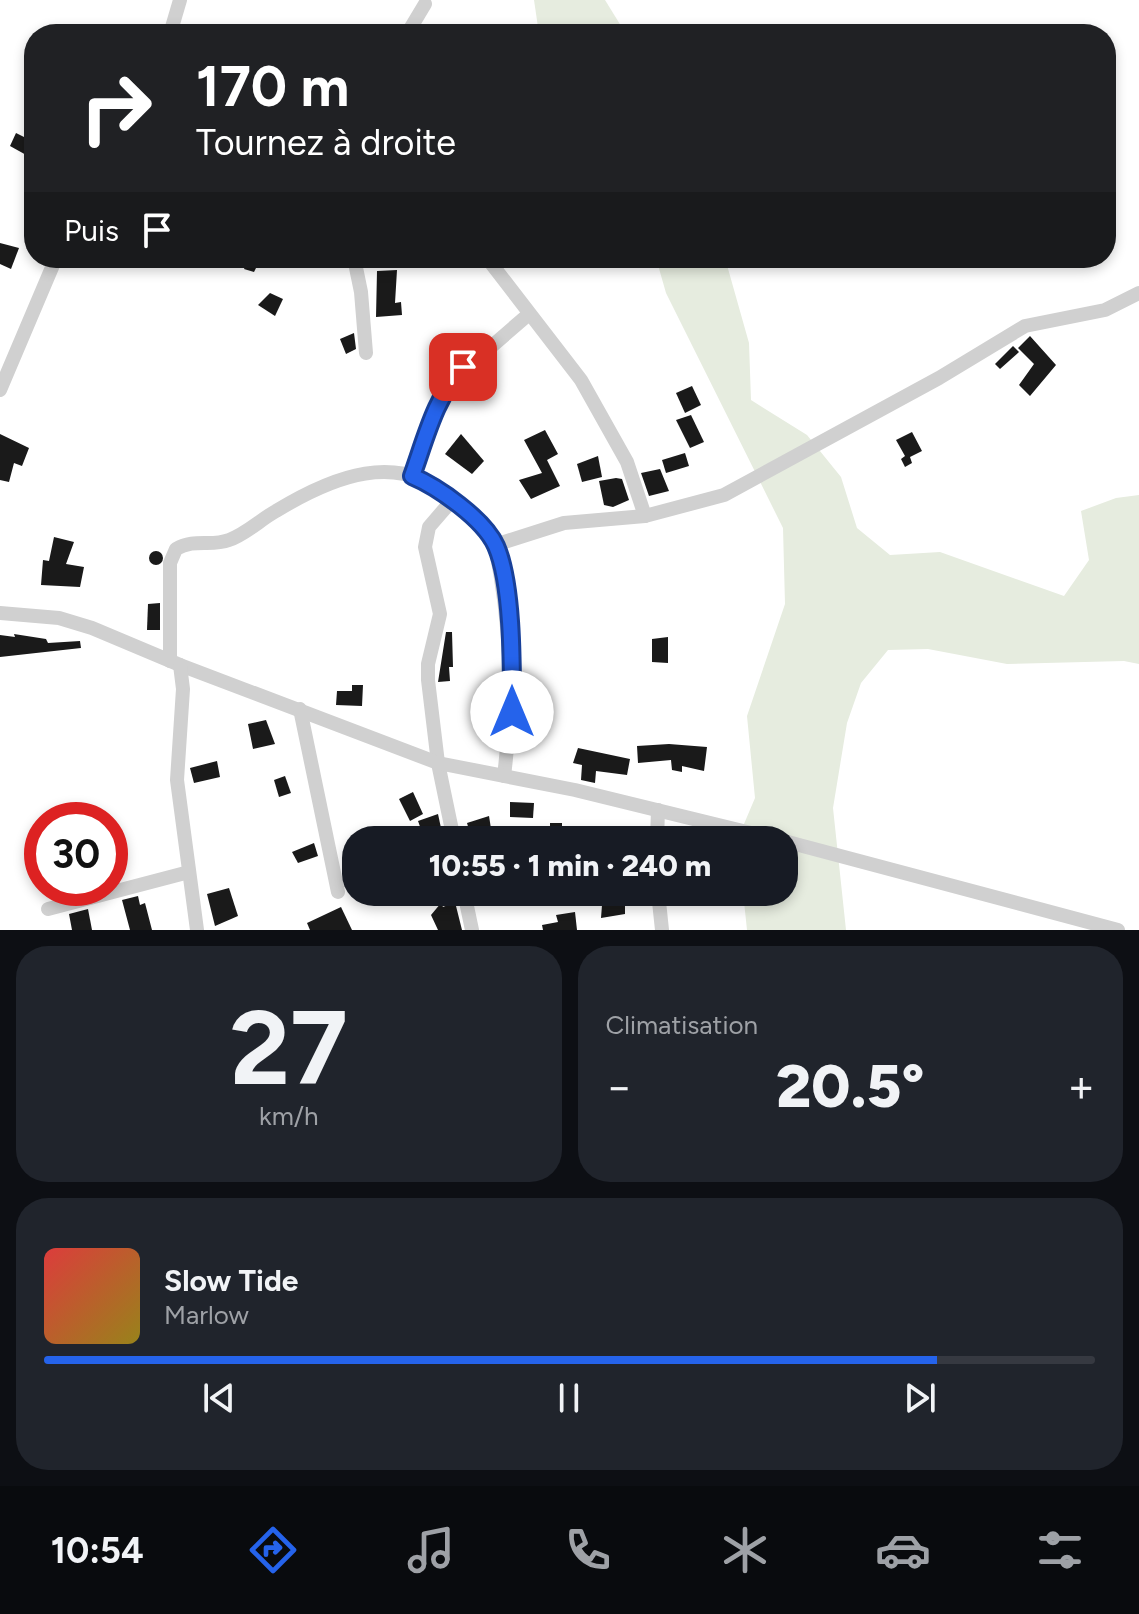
<!DOCTYPE html>
<html lang="fr">
<meta charset="utf-8">
<style>
:root{--surface:#171b24;--page:#20242c;--text:#f1f3f6;--muted:#9ea1a6;--line:#363941;--accent:#2563eb}
body{margin:0;font-family:Figtree,sans-serif;background:var(--page);color:var(--text);height:100vh;display:flex;flex-direction:column;font-size:30px;white-space:nowrap}
*{box-sizing:border-box;margin:0}
p{font-size:26px;color:var(--muted)}
.icon{flex:none;width:44px;height:44px;fill:none;stroke:currentColor;stroke-width:2;stroke-linecap:round;stroke-linejoin:round}
.map{position:relative;height:930px;overflow:hidden}
.drawer{display:flex;flex-direction:column;gap:16px;padding:16px;background:#0d0f14;flex:1}
.drawer>*{flex:none}
.top-card{position:absolute;left:24px;top:24px;width:1092px;height:244px;border-radius:32px;box-shadow:0 4px 12px #0003;background:#202124;color:#fff;overflow:hidden}
.speed{position:absolute;left:24px;top:802px;display:flex;gap:16px;font-size:40px;font-weight:700;text-align:center}
.speed>*{display:grid;place-content:center;width:104px;height:104px;border-radius:50%;background:var(--surface);box-shadow:0 4px 12px #0003;line-height:1}
.speed .limit{border:12px solid #d22;background:#fff;color:#111}
.pin{position:absolute;display:grid;place-items:center;width:68px;height:68px;color:#fff;margin:-34px;border-radius:16px;box-shadow:0 4px 12px #0006}
.me{position:absolute;width:88px;margin:-44px;rotate:0deg;stroke-linejoin:round;filter:drop-shadow(0 0 6px #0008)}
.turn{display:flex;align-items:center;gap:28px;height:168px;padding:0 40px;font-size:36px}
.turn .icon{width:104px;height:104px;stroke-width:2.5}
.turn b{display:block;font-size:56px;line-height:68px}
.then{display:flex;align-items:center;height:76px;padding:0 40px;background:#0003;gap:16px;font-size:30px}
.big{font-size:60px;font-weight:800;line-height:1.1}
.drawer .card{flex:1;display:flex;flex-direction:column;justify-content:center;gap:12px;min-width:0;padding:0 28px;border-radius:32px;background:var(--page)}
.drawer .dial{align-items:center;gap:0}
.dial b{font-size:104px;line-height:1}
.song{display:flex;align-items:center;gap:24px}
.cover{width:96px;height:96px;border-radius:12px;background:linear-gradient(135deg,hsl(0 70% 55%),hsl(50 70% 35%))}
.played{height:8px;border-radius:4px;background:linear-gradient(90deg,var(--accent) 85%,var(--line) 85%)}
.keys{display:flex;justify-content:space-around;direction:ltr}
.heat{display:flex;justify-content:space-between;align-items:center;font-size:44px;direction:ltr}
.drawer .tiles{flex:1;display:grid;gap:16px;grid-template-columns:1fr 1fr}
.card:last-child{grid-column:span 2}
.trip{position:absolute;left:342px;top:826px;width:456px;height:80px;border-radius:32px;background:var(--surface);box-shadow:0 4px 12px #0003;font-weight:800;line-height:80px;text-align:center}
.menu{display:flex;height:128px;justify-content:space-around;align-items:center;background:#090b0e;color:var(--muted)}
.menu .icon{width:56px;height:56px}
.menu .selected{color:var(--accent)}
.menu b{font-size:36px;color:var(--text)}
.map>svg:first-child{display:block}
</style>
<div class="map">
<svg width="1139" height="930" viewBox="0 0 1139 930">
<rect width="100%" height="100%" fill="#fff"/>
<g fill="#e6ecdf">
<polygon points="534,0 605,0 626,34 539,34"/>
<polygon points="656,258 725,258 749,343 751,400 807,435 841,477 857,528 890,555 940,552 1064,596 1089,560 1081,511 1116,498 1139,495 1139,664 1124,661 1007,664 928,649 888,650 861,683 847,723 833,808 846,930 747,930 743,892 784,892 784,840 741,840 741,831 755,798 747,716 785,604 783,528 666,293"/>
</g>
<g fill="#1a1a1a">
<polygon points="16,133 34,142 28,156 10,146"/>
<polygon points="0,243 19,248 11,269 0,264"/>
<polygon points="248,258 261,258 254,272 244,269"/>
<polygon points="397,270 395,303 401,302 402,315 376,317 377,271"/>
<polygon points="270,293 283,299 275,316 258,305"/>
<polygon points="354,333 356,349 346,354 340,339"/>
<polygon points="1030,336 1056,365 1030,396 1019,385 1034,364 1018,348"/>
<polygon points="1013,346 1019,352 1000,369 995,364"/>
<polygon points="692,386 701,405 685,413 676,393"/>
<polygon points="691,415 704,442 690,448 676,420"/>
<polygon points="545,430 558,454 547,460 560,486 531,499 519,480 542,473 524,440"/>
<polygon points="912,432 922,451 910,457 912,463 905,467 901,459 905,456 896,440"/>
<polygon points="0,434 29,448 22,466 14,463 9,482 0,480"/>
<polygon points="461,434 484,461 472,474 445,454"/>
<polygon points="685,453 689,466 666,473 662,460"/>
<polygon points="598,456 602,477 582,482 577,464"/>
<polygon points="660,469 669,491 649,496 641,473"/>
<polygon points="616,478 622,479 629,500 613,507 604,505 599,481"/>
<polygon points="54,537 74,542 66,564 84,567 80,587 41,585 43,560 49,561"/>
<circle cx="156" cy="558" r="7"/>
<polygon points="160,603 160,630 147,630 148,604"/>
<polygon points="446,632 452,632 453,667 449,667 450,681 438,682"/>
<polygon points="14,634 46,639 48,643 80,641 81,648 0,657 0,635 15,637"/>
<polygon points="668,637 668,663 652,662 652,639"/>
<polygon points="352,685 363,685 362,706 336,705 337,691 352,691"/>
<polygon points="491,713 499,715 498,735 487,734"/>
<polygon points="266,720 275,744 253,749 248,724"/>
<polygon points="669,744 707,747 704,771 682,766 682,772 672,770 671,760 638,763 637,746"/>
<polygon points="578,748 630,759 627,775 596,771 595,783 581,780 582,765 573,763"/>
<polygon points="217,761 220,777 194,783 190,768"/>
<polygon points="285,776 291,793 279,797 274,780"/>
<polygon points="413,792 423,814 410,821 399,799"/>
<polygon points="510,802 534,803 533,818 510,817"/>
<polygon points="438,814 441,828 422,832 418,821"/>
<polygon points="489,816 492,835 472,840 467,823"/>
<rect x="550" y="823" width="12" height="17"/>
<polygon points="314,843 318,856 298,863 292,852"/>
<polygon points="229,888 238,916 215,926 207,894"/>
<polygon points="427,892 437,892 441,901 428,904"/>
<polygon points="603,892 629,892 630,905 625,906 625,914 601,918"/>
<polygon points="138,896 140,905 145,903 152,930 130,930 122,900"/>
<polygon points="455,902 462,930 438,930 431,915 441,903 443,907"/>
<polygon points="341,907 352,930 310,930 307,923"/>
<polygon points="88,909 92,930 72,930 69,914"/>
<polygon points="575,912 577,930 543,930 542,925 558,922 556,915"/>
</g>
<g fill="none" stroke-linecap="round" stroke-linejoin="round">
<g stroke="#d0d0d0" stroke-width="14">
<polyline points="170,34 180,0"/>
<polyline points="407,34 425,4"/>
<polyline points="354,258 361,292 366,353"/>
<polyline points="487,258 581,380 627,462 645,516"/>
<polyline points="0,390 56,258"/>
<polyline points="412,476 437,405 449,383 529,314"/>
<polyline points="454,498 429,527 425,547 440,614 428,664 428,680 438,763 454,840"/>
<path d="M495 545C511 624 514 696 504 776"/>
<polyline points="0,613 59,618 92,628 180,665 438,763 575,790 779,840"/>
<path d="M170 661V563L176 549C195 538 211 547 229 540 246 534 260 520 276 511 332 477 398 449 455 500 470 513 482 530 495 545L564 523 645 516 724 495 939 378 1025 326 1105 310 1139 293"/>
<polyline points="180,665 183,689 177,780 197,930"/>
<polyline points="300,709 338,892"/>
<polyline points="657,840 658,810"/>
<polyline points="784,841 1118,930"/>
<polyline points="464,892 472,930"/>
<polyline points="658,892 662,930"/>
<polyline points="48,909 189,872"/>
</g>
</g>
<g fill="none" stroke-linecap="round" stroke-linejoin="round">
<g stroke="#184099" stroke-width="20">
<path id="route" d="M463 367C435 398 426 437 412 476 438 487 484 519 496 546 513 585 512 668 512 712"/>
</g>
<use href="#route" stroke="#2563eb" stroke-width="14"/>
</g>
</svg>
<div class="speed"><div class="limit">30</div></div>
<div class="pin" style="left:463px;top:367px;background:#d93025"><svg class="icon" aria-label="arrive" viewBox="0 0 24 24"><path d="M6 21V4h12l-3 4 3 4H6"/></svg></div>
<svg class="me" style="left:512px;top:712px" viewBox="-20 -20 40 40"><circle r="19" fill="#fff"/><path d="M0-13L10 11 0 6-10 11z" fill="#2563eb"/></svg>
<div class="trip">10:55 · 1 min · 240 m</div>
<div class="top-card">
<div class="turn"><svg class="icon" aria-label="right" viewBox="0 0 24 24"><path d="M7 20v-9h11M14 6l5 5-5 5"/></svg><div><b>170 m</b>Tournez à droite</div></div>
<div class="then">Puis<svg class="icon" aria-label="arrive" viewBox="0 0 24 24"><path d="M6 21V4h12l-3 4 3 4H6"/></svg></div>
</div>
</div>
<section class="drawer">
<div class="tiles">
<div class="card dial"><b>27</b><p>km/h</p></div>
<div class="card"><p>Climatisation</p>
<div class="heat"><a>−</a><b class="big">20.5°</b><a>+</a></div>
</div>
<div class="card">
<div class="song"><i class="cover"></i><div><b>Slow Tide</b><p>Marlow</p></div></div>
<div class="played"></div>
<div class="keys"><svg class="icon" aria-label="previous" viewBox="0 0 24 24"><path d="M18 5L8 12l10 7zM5 5v14"/></svg><svg class="icon" aria-label="pause" viewBox="0 0 24 24"><path d="M8 5v14M16 5v14"/></svg><svg class="icon" aria-label="next" viewBox="0 0 24 24"><path d="M6 5l10 7-10 7zM19 5v14"/></svg></div>
</div>
</div>
</section>
<nav class="menu">
<b>10:54</b>
<svg class="icon selected" aria-label="directions" viewBox="0 0 24 24"><path d="M12 3l9 9-9 9-9-9zM9 14v-3h6M13 9l2 2-2 2"/></svg>
<svg class="icon" aria-label="music" viewBox="0 0 24 24"><path d="M9 18V5l10-2v13"/><circle cx="6" cy="18" r="3"/><circle cx="16" cy="16" r="3"/></svg>
<svg class="icon" aria-label="phone" viewBox="0 0 24 24"><path d="M5 4h4l2 5-3 2q2 4 5 5l2-3 5 2v4C11 20 4 13 5 4z"/></svg>
<svg class="icon" aria-label="climate" viewBox="0 0 24 24"><path d="M12 3v18M4 7l16 10M4 17L20 7"/></svg>
<svg class="icon" aria-label="car" viewBox="0 0 24 24"><path d="M5 17H2v-5l4-1 3-4h7l3 4 3 1v5h-3M9 17h6M6 11h13"/><circle cx="7" cy="17" r="2"/><circle cx="17" cy="17" r="2"/></svg>
<svg class="icon" aria-label="filters" viewBox="0 0 24 24"><path d="M4 7h16M4 17h16"/><circle cx="9" cy="7" r="2"/><circle cx="15" cy="17" r="2"/></svg>
</nav>
